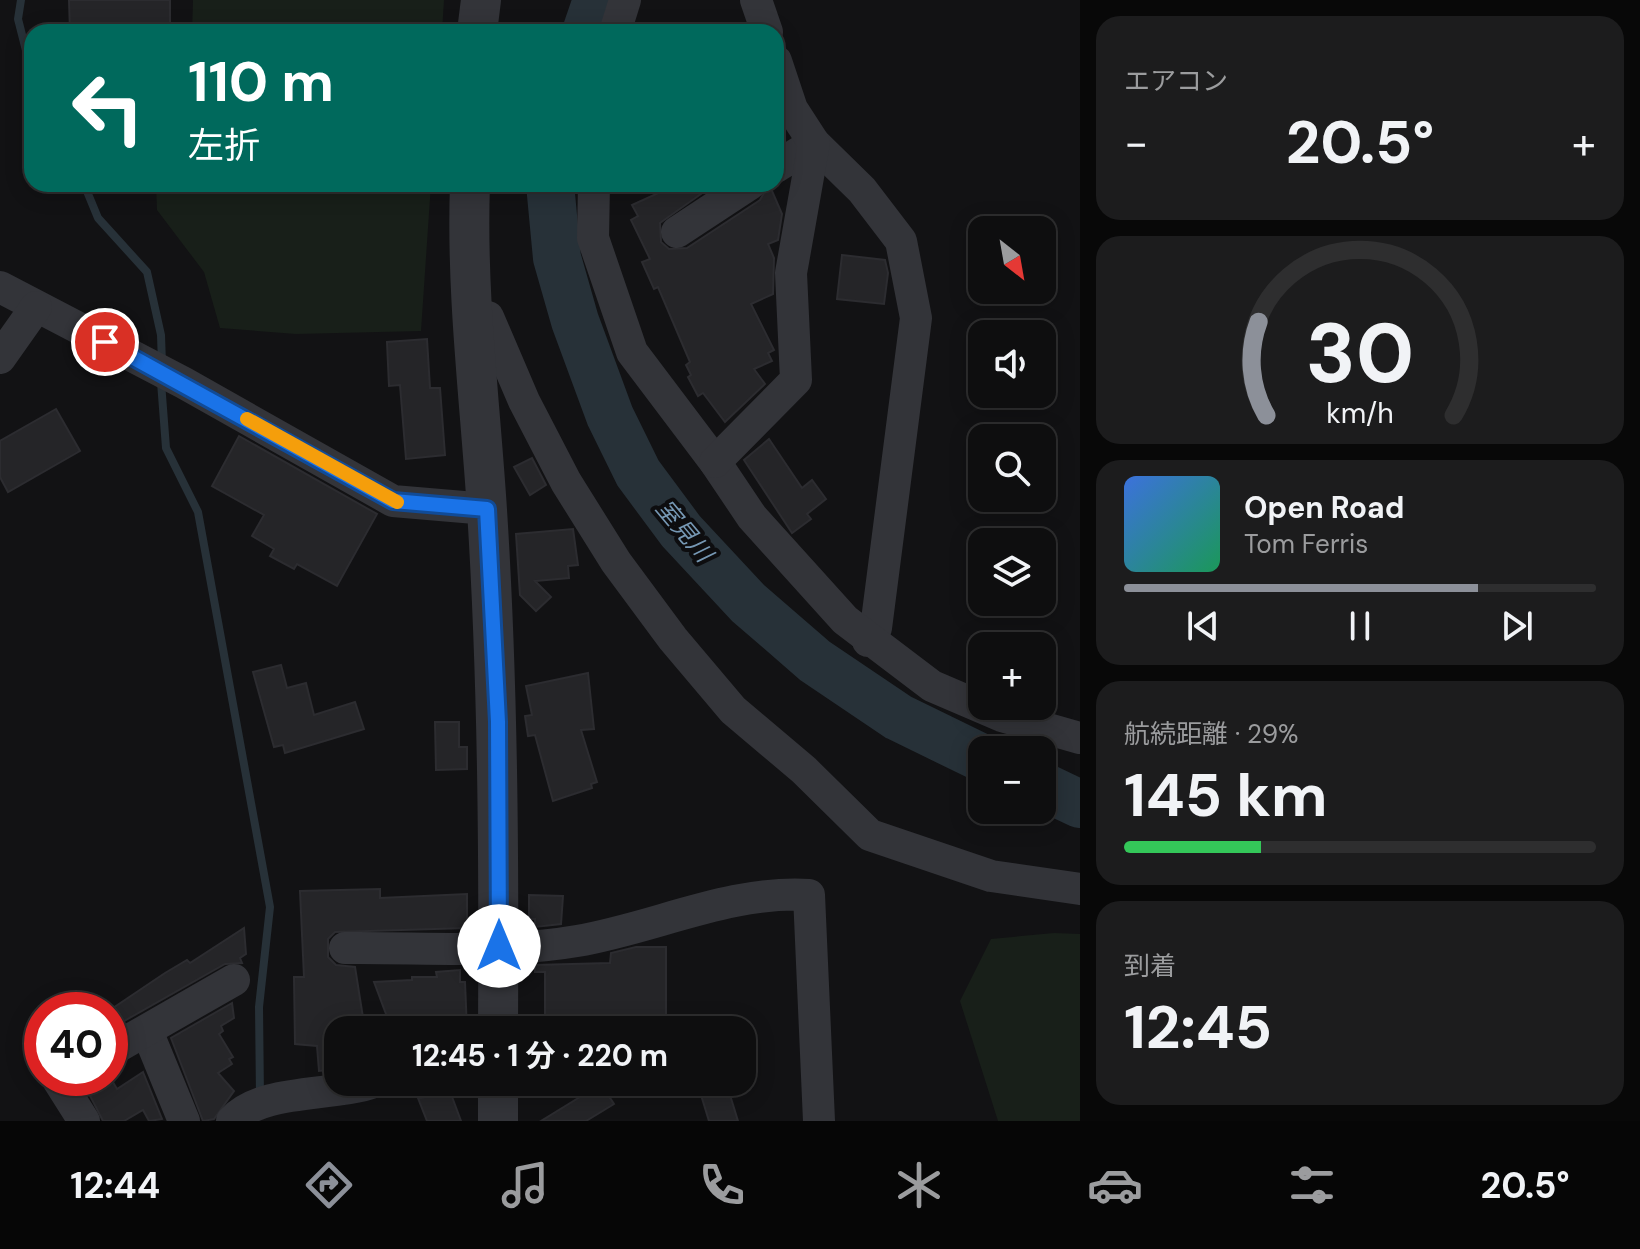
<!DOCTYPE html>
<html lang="ja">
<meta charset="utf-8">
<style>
:root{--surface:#0e0e0f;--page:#1c1c1d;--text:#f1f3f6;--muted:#9b9c9e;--line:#2e2e2f;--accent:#8c9099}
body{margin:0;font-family:"DM Sans","Noto Sans JP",sans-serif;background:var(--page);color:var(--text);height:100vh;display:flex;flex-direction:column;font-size:30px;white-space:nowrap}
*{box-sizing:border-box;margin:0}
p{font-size:26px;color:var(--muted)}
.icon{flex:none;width:44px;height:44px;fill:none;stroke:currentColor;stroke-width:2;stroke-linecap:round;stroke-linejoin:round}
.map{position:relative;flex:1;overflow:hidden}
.sheet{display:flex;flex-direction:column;gap:16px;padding:16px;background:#080808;width:560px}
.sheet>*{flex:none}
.hud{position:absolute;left:24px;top:24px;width:760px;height:168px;border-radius:24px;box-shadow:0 4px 20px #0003,0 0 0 2px var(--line);background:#00695c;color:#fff;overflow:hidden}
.needle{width:52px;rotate:149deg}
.tools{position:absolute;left:968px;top:216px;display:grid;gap:16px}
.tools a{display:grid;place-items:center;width:88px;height:88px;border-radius:16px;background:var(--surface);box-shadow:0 4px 20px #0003,0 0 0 2px var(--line);font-size:40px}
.speed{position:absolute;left:24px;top:992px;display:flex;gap:16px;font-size:40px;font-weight:700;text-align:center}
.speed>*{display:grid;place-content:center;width:104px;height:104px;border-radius:50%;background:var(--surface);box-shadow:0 4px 20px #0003,0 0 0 2px var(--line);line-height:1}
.speed .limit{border:12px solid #d22;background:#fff;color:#111}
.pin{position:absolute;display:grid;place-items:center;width:68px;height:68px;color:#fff;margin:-34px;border:4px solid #fff;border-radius:50%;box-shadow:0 2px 8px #0007}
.me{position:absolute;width:88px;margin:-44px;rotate:0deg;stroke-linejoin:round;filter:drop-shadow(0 0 6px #0008)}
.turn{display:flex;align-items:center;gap:28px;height:168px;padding:0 32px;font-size:36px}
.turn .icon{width:104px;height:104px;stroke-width:2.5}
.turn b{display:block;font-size:56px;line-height:68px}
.big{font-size:60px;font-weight:700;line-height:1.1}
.sheet .tile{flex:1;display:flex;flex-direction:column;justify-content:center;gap:12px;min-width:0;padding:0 28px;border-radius:24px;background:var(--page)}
.sheet .dial{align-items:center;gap:0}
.dial svg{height:208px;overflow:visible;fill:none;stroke:var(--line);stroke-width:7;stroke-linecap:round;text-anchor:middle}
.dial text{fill:var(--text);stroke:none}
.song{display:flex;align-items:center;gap:24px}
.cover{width:96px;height:96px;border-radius:12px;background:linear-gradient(135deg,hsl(220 70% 55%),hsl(150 70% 35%))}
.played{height:8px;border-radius:4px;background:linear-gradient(90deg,var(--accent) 75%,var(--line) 75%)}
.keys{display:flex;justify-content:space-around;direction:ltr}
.heat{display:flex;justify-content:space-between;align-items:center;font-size:44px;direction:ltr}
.charge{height:12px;border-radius:6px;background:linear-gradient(90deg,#34c759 29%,var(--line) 0)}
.trip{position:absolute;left:324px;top:1016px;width:432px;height:80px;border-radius:24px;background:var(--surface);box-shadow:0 4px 20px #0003,0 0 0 2px var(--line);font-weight:700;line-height:80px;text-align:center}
.dock{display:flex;height:128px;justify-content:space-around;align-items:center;background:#060606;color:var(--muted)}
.dock .icon{width:56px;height:56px}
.dock .current{color:var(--accent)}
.dock b{font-size:36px;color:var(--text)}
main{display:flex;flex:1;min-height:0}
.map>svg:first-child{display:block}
</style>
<main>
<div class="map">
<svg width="1080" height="1121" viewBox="0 0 1080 1121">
<rect width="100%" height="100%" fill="#121214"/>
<g fill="#181f19">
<polygon points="193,0 444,0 442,32 192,32"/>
<polygon points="156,184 431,184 421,331 296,334 220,328 204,272 157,210"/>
<polygon points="1054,933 1080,934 1080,1121 998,1121 960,1001 991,939"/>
</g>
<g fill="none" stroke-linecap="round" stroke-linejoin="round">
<g stroke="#273138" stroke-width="8">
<polyline points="21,0 18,19 32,74"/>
<polyline points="84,184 98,218 147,272 161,335 162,364"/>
<polyline points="161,382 166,448 198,512 270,907 259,1007 260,1097"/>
</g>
<g stroke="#273138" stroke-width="48">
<polyline points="586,32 597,0"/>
<polyline points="550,184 557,258 575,321 610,416 638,473 681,531 748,603 815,661 898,717 982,758"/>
<polyline points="1042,786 1080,804"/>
</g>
</g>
<g fill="#252528" stroke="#2c2c30" stroke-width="2">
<polygon points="69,0 170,0 170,32 70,32"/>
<polygon points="678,184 715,184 660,223 661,242 669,249 687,248 760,200 769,184 782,214 778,240 768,244 774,258 773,294 751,304 774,350 768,353 772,361 754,369 765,384 725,422 703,393 698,396 688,377 691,375 686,365 690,362 658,287 654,289 642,262 650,259 631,220 638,216 632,205"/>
<polygon points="842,255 885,260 888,273 884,304 837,299"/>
<polygon points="427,339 430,388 440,388 445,455 406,459 400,385 389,386 387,342"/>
<polygon points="56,409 80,451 8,492 0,477 0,441"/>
<polygon points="239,436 377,514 337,586 297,564 294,569 270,556 274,549 252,536 264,515 212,486"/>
<polygon points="769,439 802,488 812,480 826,499 807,514 811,519 792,533 744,460"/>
<polygon points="532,458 546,485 530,495 514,467"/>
<polygon points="573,529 578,565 568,566 569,578 535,581 551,597 536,611 520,595 516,534"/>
<polygon points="281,665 287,688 306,683 314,715 355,702 364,729 285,753 283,745 274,747 253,672"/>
<polygon points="588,673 594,729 581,730 597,782 591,784 592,788 553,801 535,735 528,736 525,716 532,715 526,686"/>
<polygon points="435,722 459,722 459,747 467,747 467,769 436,770"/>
<polygon points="380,889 380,898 467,894 467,928 335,932 328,939 328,957 336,965 355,967 365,1030 338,1030 338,1069 319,1071 317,1046 295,1044 294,977 304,977 300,891"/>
<polygon points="529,895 563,896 561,924 535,927 535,919 529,919"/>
<polygon points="244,928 246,954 240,958 242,963 225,964 110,1029 110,1010 165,973 187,960 190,963"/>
<polygon points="636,947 666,947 666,1030 545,1027 545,972 535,972 535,965 610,963 611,953"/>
<polygon points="460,970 460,982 465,982 467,1030 392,1030 374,982 412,980 412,977 437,977 436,972"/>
<polygon points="232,1003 234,1018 221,1026 223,1031 219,1034 233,1057 229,1059 232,1064 218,1073 234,1091 214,1119 203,1121 171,1038"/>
<polygon points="143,1072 162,1119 149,1121 143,1110 124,1121 103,1121 86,1088 110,1077 117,1089"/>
<polygon points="697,1082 726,1082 738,1121 709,1121"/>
<polygon points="601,1084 614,1104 586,1121 541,1121"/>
<polygon points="451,1094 461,1121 427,1121 418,1098"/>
</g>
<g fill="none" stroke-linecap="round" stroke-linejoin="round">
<g stroke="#333439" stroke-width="32">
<polyline points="756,0 767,32"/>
<polyline points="615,32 625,0"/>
<polyline points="776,167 814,143 862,190 901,241 916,318 876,628 868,641"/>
<polyline points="594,184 593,238 632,352 715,462 752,517 845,620 932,686 1002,716 1080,738"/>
<polyline points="677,232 750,184"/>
<polyline points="0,287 184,383 393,501 487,509"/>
<polyline points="471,313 488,317 524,401 566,482 616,562 673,639 733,710 804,770 870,835 991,876 1080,889"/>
<polyline points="0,358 36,307"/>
<polyline points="715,462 796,380 791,273 814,143 792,109 776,61"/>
<path d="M345 948C421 947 502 954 577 941 654 928 730 890 809 895L819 1121"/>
<polyline points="147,1031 184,1121"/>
<polyline points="110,1051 234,980"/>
<polyline points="61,1078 58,1080 84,1121"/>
<path d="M232 1121C261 1088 334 1097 374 1082"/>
</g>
<g stroke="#333439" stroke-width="40">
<polyline points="477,32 481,0"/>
<path d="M470 184C466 293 480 401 487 510 498 683 499 856 498 1030"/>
<polyline points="498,1121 498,1082"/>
</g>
</g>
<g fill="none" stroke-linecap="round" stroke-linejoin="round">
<g stroke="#114b97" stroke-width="20">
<polyline id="route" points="105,342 393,501 487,509 498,722 499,946"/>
</g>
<use href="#route" stroke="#1a73e8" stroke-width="14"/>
<polyline stroke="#f59e0b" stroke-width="14" points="247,419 397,502"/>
</g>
<g text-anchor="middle" stroke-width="8" stroke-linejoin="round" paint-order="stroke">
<g font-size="24" font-style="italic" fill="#7698b4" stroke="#0d0d0f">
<text transform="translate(684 531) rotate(50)" y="8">室見川</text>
</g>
</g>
</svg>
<div class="tools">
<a><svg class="needle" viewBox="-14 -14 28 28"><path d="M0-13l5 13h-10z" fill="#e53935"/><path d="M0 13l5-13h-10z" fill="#9b9c9e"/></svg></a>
<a><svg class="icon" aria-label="sound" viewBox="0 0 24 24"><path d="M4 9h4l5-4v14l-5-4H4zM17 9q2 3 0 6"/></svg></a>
<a><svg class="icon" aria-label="search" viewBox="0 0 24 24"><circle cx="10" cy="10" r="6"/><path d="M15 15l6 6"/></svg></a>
<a><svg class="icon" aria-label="layers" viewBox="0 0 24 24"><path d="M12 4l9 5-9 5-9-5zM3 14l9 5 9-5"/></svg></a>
<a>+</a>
<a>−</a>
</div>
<div class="speed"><div class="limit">40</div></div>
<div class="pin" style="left:105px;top:342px;background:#d93025"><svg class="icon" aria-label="arrive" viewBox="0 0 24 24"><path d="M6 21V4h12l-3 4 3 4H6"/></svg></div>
<svg class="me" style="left:499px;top:946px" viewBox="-20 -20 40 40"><circle r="19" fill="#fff"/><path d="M0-13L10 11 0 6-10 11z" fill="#1a73e8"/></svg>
<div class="trip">12:45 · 1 分 · 220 m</div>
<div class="hud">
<div class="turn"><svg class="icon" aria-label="left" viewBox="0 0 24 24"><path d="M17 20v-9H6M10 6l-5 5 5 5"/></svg><div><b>110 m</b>左折</div></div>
</div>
</div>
<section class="sheet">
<div class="tile"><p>エアコン</p>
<div class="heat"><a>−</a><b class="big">20.5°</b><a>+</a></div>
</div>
<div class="tile dial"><svg viewBox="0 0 100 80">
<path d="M14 69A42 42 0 1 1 86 69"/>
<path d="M14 69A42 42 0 0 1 11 33" stroke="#8c9099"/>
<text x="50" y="56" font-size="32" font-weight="700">30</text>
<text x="50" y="72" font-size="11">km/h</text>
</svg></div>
<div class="tile">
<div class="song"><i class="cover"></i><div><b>Open Road</b><p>Tom Ferris</p></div></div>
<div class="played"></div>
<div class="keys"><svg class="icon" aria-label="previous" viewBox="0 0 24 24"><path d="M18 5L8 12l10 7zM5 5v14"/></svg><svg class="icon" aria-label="pause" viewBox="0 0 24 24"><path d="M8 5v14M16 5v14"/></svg><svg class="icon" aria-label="next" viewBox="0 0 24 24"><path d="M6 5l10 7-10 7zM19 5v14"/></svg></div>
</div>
<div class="tile"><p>航続距離 · 29%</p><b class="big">145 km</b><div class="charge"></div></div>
<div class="tile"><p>到着</p><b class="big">12:45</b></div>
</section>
</main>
<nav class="dock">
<b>12:44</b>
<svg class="icon current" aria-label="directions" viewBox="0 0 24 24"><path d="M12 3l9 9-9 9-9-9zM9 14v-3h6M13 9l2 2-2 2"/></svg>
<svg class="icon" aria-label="music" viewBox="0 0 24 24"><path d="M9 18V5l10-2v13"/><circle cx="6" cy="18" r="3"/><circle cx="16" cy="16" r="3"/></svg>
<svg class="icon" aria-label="phone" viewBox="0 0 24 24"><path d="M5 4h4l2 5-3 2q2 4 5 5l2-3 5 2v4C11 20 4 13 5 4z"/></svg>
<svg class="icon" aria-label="climate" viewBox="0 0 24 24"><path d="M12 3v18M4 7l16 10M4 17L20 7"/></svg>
<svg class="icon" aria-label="car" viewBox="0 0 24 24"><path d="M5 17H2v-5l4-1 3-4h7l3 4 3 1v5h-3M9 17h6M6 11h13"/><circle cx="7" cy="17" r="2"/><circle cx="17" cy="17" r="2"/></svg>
<svg class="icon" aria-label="filters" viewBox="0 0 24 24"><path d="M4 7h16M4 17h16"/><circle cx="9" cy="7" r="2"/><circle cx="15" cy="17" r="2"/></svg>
<b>20.5°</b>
</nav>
